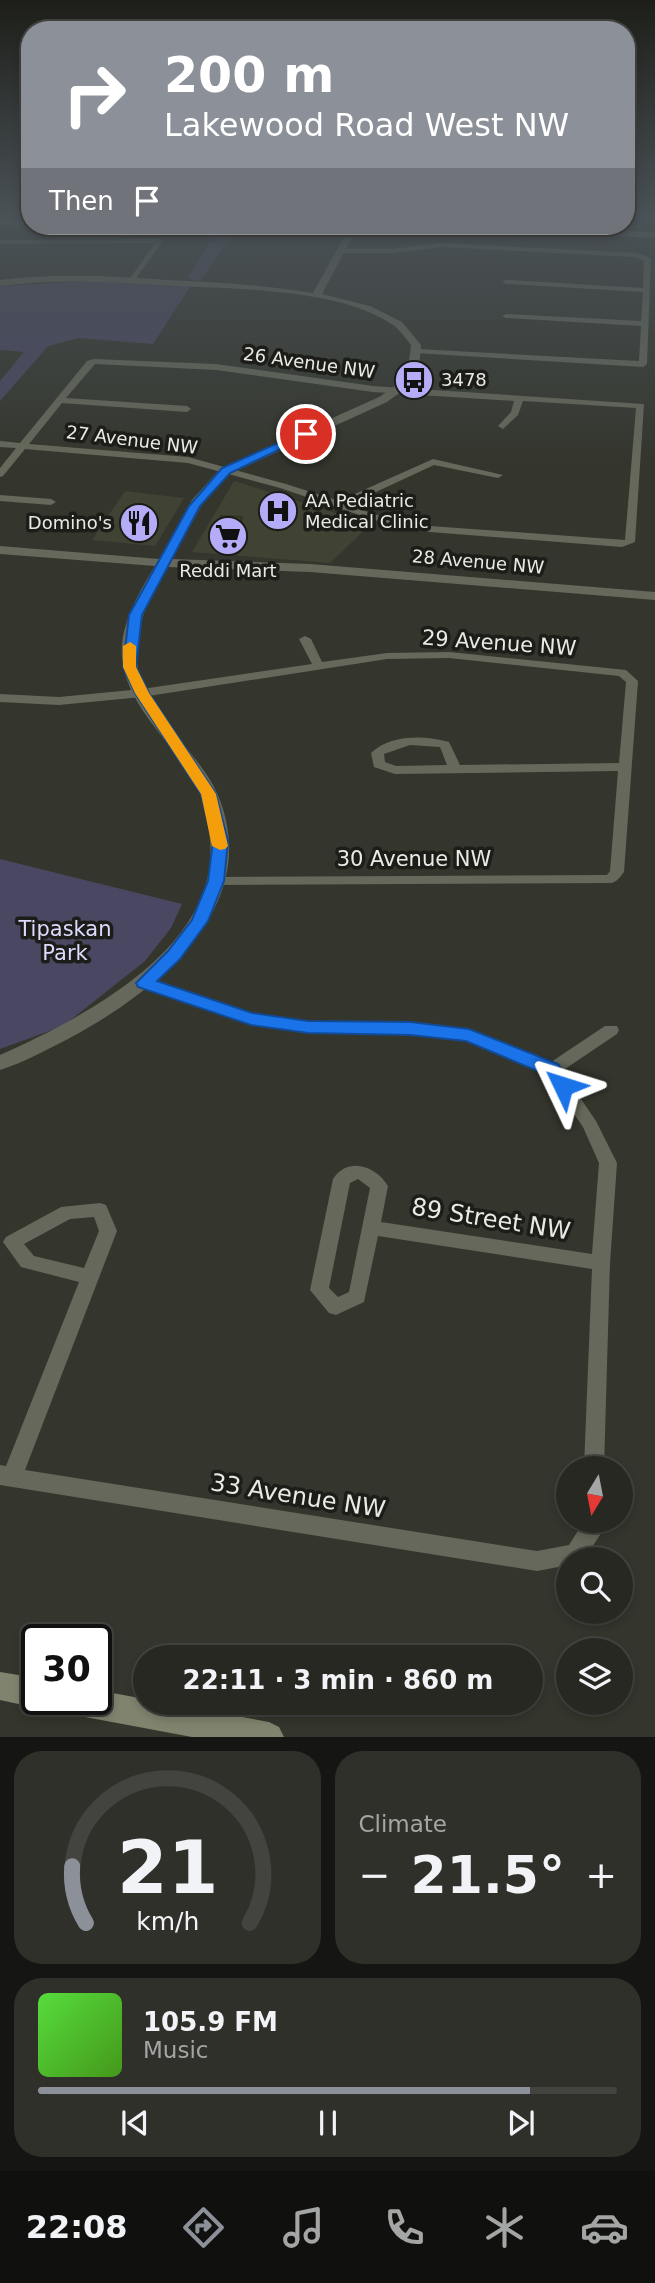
<!DOCTYPE html>
<meta charset="utf-8">
<style>
:root{--surface:#272822;--page:#2f302a;--text:#f1f3f6;--muted:#a4a6a5;--line:#434440;--accent:#8c9099}
body{margin:0;font-family:"DejaVu Sans",sans-serif;background:var(--page);color:var(--text);height:100vh;display:flex;flex-direction:column;font-size:26px;white-space:nowrap}
*{box-sizing:border-box;margin:0}
p{font-size:23px;color:var(--muted)}
.icon{flex:none;width:38px;height:38px;fill:none;stroke:currentColor;stroke-width:2;stroke-linecap:round;stroke-linejoin:round}
.map{position:relative;height:1737px;overflow:hidden}
.details{display:flex;flex-direction:column;gap:14px;padding:14px;background:#151613;flex:1}
.details>*{flex:none}
.guide{position:absolute;left:21px;top:21px;width:614px;height:214px;border-radius:28px;box-shadow:0 4px 10px #0003,0 0 0 2px var(--line);background:#8c9099;color:#fff;overflow:hidden}
.needle{width:46px;rotate:190deg}
.controls{position:absolute;left:556px;top:1456px;display:grid;gap:14px}
.controls a{display:grid;place-items:center;width:77px;height:77px;border-radius:50%;background:var(--surface);box-shadow:0 4px 10px #0003,0 0 0 2px var(--line);font-size:35px}
.speed{position:absolute;left:21px;top:1624px;display:flex;gap:14px;font-size:35px;font-weight:700;text-align:center}
.speed>*{display:grid;place-content:center;width:91px;height:91px;border-radius:50%;background:var(--surface);box-shadow:0 4px 10px #0003,0 0 0 2px var(--line);line-height:1}
.speed .limit{border:4px solid #111;border-radius:10px;background:#fff;color:#111}
.pin{position:absolute;display:grid;place-items:center;width:60px;height:60px;color:#fff;margin:-30px;border:4px solid #fff;border-radius:50%;box-shadow:0 2px 7px #0007}
.me{position:absolute;width:77px;margin:-38px;rotate:311deg;stroke-linejoin:round;filter:drop-shadow(0 0 5px #0008)}
.turn{display:flex;align-items:center;gap:24px;height:147px;padding:0 28px;font-size:32px}
.turn .icon{width:91px;height:91px;stroke-width:2.5}
.turn b{display:block;font-size:49px;line-height:60px}
.then{display:flex;align-items:center;height:66px;padding:0 28px;background:#0003;gap:14px;font-size:26px}
.big{font-size:52px;font-weight:700;line-height:1.1}
.details .widget{flex:1;display:flex;flex-direction:column;justify-content:center;gap:10px;min-width:0;padding:0 24px;border-radius:28px;background:var(--page)}
.details .dial{align-items:center;gap:0}
.dial svg{height:182px;overflow:visible;fill:none;stroke:var(--line);stroke-width:7;stroke-linecap:round;text-anchor:middle}
.dial text{fill:var(--text);stroke:none}
.song{display:flex;align-items:center;gap:21px}
.cover{width:84px;height:84px;border-radius:10px;background:linear-gradient(135deg,hsl(110 70% 55%),hsl(100 70% 35%))}
.played{height:7px;border-radius:4px;background:linear-gradient(90deg,var(--accent) 85%,var(--line) 85%)}
.keys{display:flex;justify-content:space-around;direction:ltr}
.heat{display:flex;justify-content:space-between;align-items:center;font-size:38px;direction:ltr}
.details .tiles{flex:1;display:grid;gap:14px;grid-template-columns:1fr 1fr}
.widget:last-child{grid-column:span 2}
.trip{position:absolute;left:133px;top:1645px;width:410px;height:70px;border-radius:35px;background:var(--surface);box-shadow:0 4px 10px #0003,0 0 0 2px var(--line);font-weight:700;line-height:70px;text-align:center}
.dock{display:flex;height:112px;justify-content:space-around;align-items:center;background:#10100e;color:var(--muted)}
.dock .icon{width:49px;height:49px}
.dock .on{color:var(--accent)}
.dock b{font-size:32px;color:var(--text)}
.map>svg:first-child{display:block}
</style>
<div class="map">
<svg width="655" height="1737" viewBox="0 0 655 1737">
<rect width="100%" height="100%" fill="#34362d"/>
<g fill="#404334">
<polygon points="234,481 371,524 330,563 192,552"/>
<polygon points="125,491 184,498 155,546 92,540"/>
</g>
<g fill="#494761">
<polygon points="202,226 239,226 200,281 188,278 217,230"/>
<polygon points="89,281 190,287 153,344 79,338 48,346 0,401 0,381 24,352 0,350 0,286"/>
<polygon points="0,859 182,904 171,928 145,961 63,1026 0,1049"/>
</g>
<g fill="none" stroke-linecap="round" stroke-linejoin="round">
<g fill="#65685a" fill-rule="evenodd">
<polygon points="0,240 160,239 163,241 133,282 129,280 155,243 0,244"/>
<polygon points="442,243 636,253 651,258 647,364 643,367 415,353 414,351 418,349 639,361 641,326 506,318 502,316 506,314 641,321 643,292 506,284 502,282 506,280 643,288 644,261 635,257 442,247 392,253 341,253 337,251 341,249 392,249"/>
<path d="M94 359 216 364 373 386 644 404 635 542 622 547 430 532 374 520 280 488 188 463 25 449 3 476 0 477V468L16 448 0 447V441L20 443 87 361ZM95 364 216 370 373 392 514 401 511 412 498 426 503 429 518 415 523 401 636 408 625 540 430 526 380 516 348 505 434 465 498 478 503 475 433 459 339 501 286 484 188 457 29 444 62 403 187 412 191 409 187 406 66 398Z"/>
<polygon points="0,495 51,499 56,502 51,505 0,501"/>
<path d="M305 636 311 639 322 662 387 653 449 652 626 670 638 681 624 872C620 877 617 882 611 883L216 885 209 881 216 877 607 875 610 871 618 771 395 774 374 767 371 753C390 734 425 735 449 742L460 765 619 763 626 682 619 676 449 658 387 659 142 697 59 705 0 702V694L59 697 142 689 312 664 299 639ZM410 745 440 747 447 765 396 766 385 762 384 754Z"/>
<path d="M144 978 252 1014 308 1022 410 1023 469 1029 551 1062 605 1026H617L619 1030 617 1034 562 1071 596 1121 617 1163 610 1263 604 1468H584L592 1269 378 1236 364 1302 336 1315 329 1313 310 1290 333 1179C348 1156 376 1166 388 1186L381 1222 592 1254 599 1163 583 1127 546 1073 467 1040 410 1033 308 1032 251 1024 139 987 136 983 139 979ZM358 1179 370 1188 349 1292 338 1297 329 1288 350 1183Z"/>
<path d="M100 1203 106 1205 117 1231 25 1470 537 1551 569 1545 581 1526V1521H603L600 1535 584 1559H569V1565L537 1571 0 1485V1465L6 1466 79 1282 21 1267 3 1242 6 1237 61 1207ZM94 1217 99 1231 84 1268 34 1256 24 1244 70 1219Z"/>
</g>
<path fill="#65685a" fill-rule="evenodd" d="M350 226H358L322 294 370 306 402 322 421 345C419 378 414 383 387 402L229 474 204 501 172 559 310 564 655 592V600L310 572 167 567C151 595 133 628 137 662 142 711 197 749 217 793 266 906 156 992 68 1039 46 1050 23 1063 0 1070V1055C89 1015 235 940 207 822 205 812 204 800 199 791 179 747 132 714 123 665 116 631 138 594 155 566L0 554V546L159 559 192 500 221 468 379 397C405 380 408 376 411 345 406 339 400 330 393 325 341 289 238 289 175 286 116 282 59 278 0 286V280C56 273 111 276 167 280 216 282 265 285 313 293Z"/>
<g fill="#80846e" fill-rule="evenodd">
<rect x="0" y="219" width="30" height="6"/>
<polygon points="477,226 655,232 655,238 481,229"/>
<polygon points="0,1672 37,1678 37,1699 49,1699 47,1703 37,1708 0,1700"/>
<polygon points="96,1690 145,1699 145,1703 166,1703 269,1722 279,1727 284,1737 192,1737 69,1714 59,1709 55,1699 96,1699"/>
</g>
</g>
<polygon fill="#3d4128" points="242,517 243,528 236,543 214,541 213,530"/>
<polygon fill="#323520" points="242,517 243,528 236,543 235,532"/>
<polygon fill="#474c2e" stroke="#323520" stroke-width="2" points="221,516 242,517 235,532 213,530"/>
<linearGradient id="sky" x2="0" y2="1"><stop stop-color="#1d1e19"/><stop offset="0.47" stop-color="#4a5257"/><stop offset="1" stop-color="#4a5257" stop-opacity="0"/></linearGradient>
<rect width="655" height="462" fill="url(#sky)"/>
<polygon fill="#1a73e8" stroke="#114b97" stroke-width="2" points="303,432 312,434 230,473 200,506 142,615 136,667 149,693 216,794 228,841 224,881 208,921 180,959 157,981 252,1013 308,1021 410,1022 469,1029 558,1064 573,1086 570,1090 557,1090 545,1074 466,1041 410,1035 308,1033 251,1025 138,987 136,983 168,951 192,920 208,881 213,841 201,794 135,693 123,667 129,615 189,506 222,468"/>
<polygon fill="#f59e0b" points="130,642 136,646 136,667 149,693 216,794 228,846 225,849 220,850 212,846 201,794 135,693 123,667 123,646"/>
<defs>
<g id="bus-disc" transform="scale(2.0125)"><circle r="9.5" fill="#b5acf8" stroke="#1c1d19"/><path d="M-5-6H5V4H4V6H2V4H-2V6H-4V4H-5ZM-3.5-4V0h7V-4ZM-3.5 1.2v1.5H-2V1.2ZM2 1.2v1.5H3.5V1.2Z" fill="#111"/></g>
<g id="hospital-disc" transform="scale(2.0125)"><circle r="9.5" fill="#b5acf8" stroke="#1c1d19"/><path d="M-5-5h3v3.5h4V-5h3V5h-3V1.5h-4V5h-3Z" fill="#111"/></g>
<g id="restaurant-disc" transform="scale(2.0125)"><circle r="9.5" fill="#b5acf8" stroke="#1c1d19"/><path d="M-5-6h1v4h1v-4h1v4h1v-4h1v5L-1.5 .5V6h-2V.5L-5-1ZM5-6V6H3V1.5H1.5Q1.5-4 5-6Z" fill="#111"/></g>
<g id="supermarket-disc" transform="scale(2.0125)"><circle r="9.5" fill="#b5acf8" stroke="#1c1d19"/><path d="M-6-5.5h2.5l.6 2H6L4.5 2H-2.5L-4.4-4H-6ZM-1.5 3.2a1.3 1.3 0 1 0 .1 0ZM3 3.2a1.3 1.3 0 1 0 .1 0Z" fill="#111"/></g>
</defs>
<g fill-rule="evenodd">
<use href="#bus-disc" x="414" y="380"/>
<use href="#hospital-disc" x="278" y="511"/>
<use href="#restaurant-disc" x="139" y="523"/>
<use href="#supermarket-disc" x="228" y="536"/>
</g>
<g text-anchor="middle" stroke-width="7" stroke-linejoin="round" paint-order="stroke">
<g font-size="18" fill="#e9eae4" stroke="#1c1d19">
<text transform="translate(309 363) rotate(8)" y="6">26 Avenue NW</text>
<text transform="translate(132 440) rotate(7)" y="6">27 Avenue NW</text>
<text transform="translate(478 562) rotate(5)" y="6">28 Avenue NW</text>
</g>
<g font-size="18" fill="#e9eae4" stroke="#1c1d19" text-anchor="start">
<text x="441" y="386">3478</text>
<text x="305" y="507">AA Pediatric<tspan x="305" dy="21">Medical Clinic</tspan></text>
<text x="112" y="529" text-anchor="end">Domino's</text>
<text x="228" y="577" text-anchor="middle">Reddi Mart</text>
</g>
<g font-size="21" fill="#e9eae4" stroke="#1c1d19">
<text transform="translate(499 643) rotate(4)" y="7">29 Avenue NW</text>
<text x="414" y="866">30 Avenue NW</text>
</g>
<g font-size="21" fill="#dddafd" stroke="#1c1d19">
<text x="65" y="936">Tipaskan<tspan x="65" dy="24">Park</tspan></text>
</g>
<g font-size="24" fill="#e9eae4" stroke="#1c1d19">
<text transform="translate(491 1219) rotate(9)" y="8">89 Street NW</text>
<text transform="translate(298 1496) rotate(9)" y="8">33 Avenue NW</text>
</g>
</g>
</svg>
<div class="controls">
<a><svg class="needle" viewBox="-14 -14 28 28"><path d="M0-13l5 13h-10z" fill="#e53935"/><path d="M0 13l5-13h-10z" fill="#a4a6a5"/></svg></a>
<a><svg class="icon" aria-label="search" viewBox="0 0 24 24"><circle cx="10" cy="10" r="6"/><path d="M15 15l6 6"/></svg></a>
<a><svg class="icon" aria-label="layers" viewBox="0 0 24 24"><path d="M12 4l9 5-9 5-9-5zM3 14l9 5 9-5"/></svg></a>
</div>
<div class="speed"><div class="limit">30</div></div>
<div class="pin" style="left:306px;top:434px;background:#d93025"><svg class="icon" aria-label="arrive" viewBox="0 0 24 24"><path d="M6 21V4h12l-3 4 3 4H6"/></svg></div>
<svg class="me" style="left:563px;top:1086px" viewBox="-20 -20 40 40"><path d="M0-17L14 15 0 8-14 15z" fill="#1a73e8" stroke="#fff" stroke-width="4"/></svg>
<div class="trip">22:11 · 3 min · 860 m</div>
<div class="guide">
<div class="turn"><svg class="icon" aria-label="right" viewBox="0 0 24 24"><path d="M7 20v-9h11M14 6l5 5-5 5"/></svg><div><b>200 m</b>Lakewood Road West NW</div></div>
<div class="then">Then<svg class="icon" aria-label="arrive" viewBox="0 0 24 24"><path d="M6 21V4h12l-3 4 3 4H6"/></svg></div>
</div>
</div>
<section class="details">
<div class="tiles">
<div class="widget dial"><svg viewBox="0 0 100 80">
<path d="M14 69A42 42 0 1 1 86 69"/>
<path d="M14 69A42 42 0 0 1 8 44" stroke="#8c9099"/>
<text x="50" y="56" font-size="32" font-weight="700">21</text>
<text x="50" y="72" font-size="11">km/h</text>
</svg></div>
<div class="widget"><p>Climate</p>
<div class="heat"><a>−</a><b class="big">21.5°</b><a>+</a></div>
</div>
<div class="widget">
<div class="song"><i class="cover"></i><div><b>105.9 FM</b><p>Music</p></div></div>
<div class="played"></div>
<div class="keys"><svg class="icon" aria-label="previous" viewBox="0 0 24 24"><path d="M18 5L8 12l10 7zM5 5v14"/></svg><svg class="icon" aria-label="pause" viewBox="0 0 24 24"><path d="M8 5v14M16 5v14"/></svg><svg class="icon" aria-label="next" viewBox="0 0 24 24"><path d="M6 5l10 7-10 7zM19 5v14"/></svg></div>
</div>
</div>
</section>
<nav class="dock">
<b>22:08</b>
<svg class="icon on" aria-label="directions" viewBox="0 0 24 24"><path d="M12 3l9 9-9 9-9-9zM9 14v-3h6M13 9l2 2-2 2"/></svg>
<svg class="icon" aria-label="music" viewBox="0 0 24 24"><path d="M9 18V5l10-2v13"/><circle cx="6" cy="18" r="3"/><circle cx="16" cy="16" r="3"/></svg>
<svg class="icon" aria-label="phone" viewBox="0 0 24 24"><path d="M5 4h4l2 5-3 2q2 4 5 5l2-3 5 2v4C11 20 4 13 5 4z"/></svg>
<svg class="icon" aria-label="climate" viewBox="0 0 24 24"><path d="M12 3v18M4 7l16 10M4 17L20 7"/></svg>
<svg class="icon" aria-label="car" viewBox="0 0 24 24"><path d="M5 17H2v-5l4-1 3-4h7l3 4 3 1v5h-3M9 17h6M6 11h13"/><circle cx="7" cy="17" r="2"/><circle cx="17" cy="17" r="2"/></svg>
</nav>
